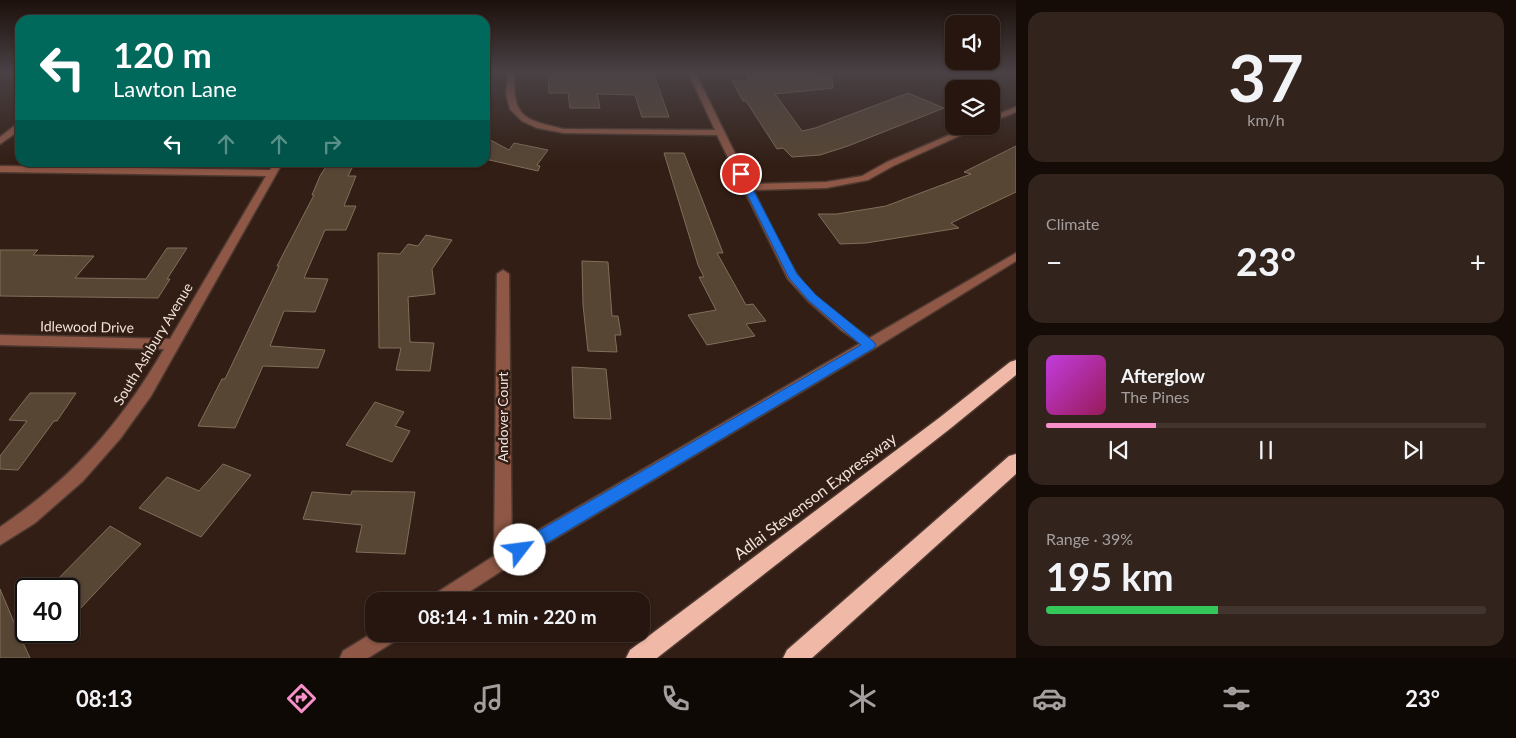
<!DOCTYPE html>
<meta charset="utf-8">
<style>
:root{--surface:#26160f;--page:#32231d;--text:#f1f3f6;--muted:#a49f9e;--line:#42352f;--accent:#f890ca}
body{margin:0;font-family:Lato,sans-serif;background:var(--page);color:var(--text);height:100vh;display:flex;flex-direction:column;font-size:19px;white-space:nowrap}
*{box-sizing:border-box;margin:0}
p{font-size:16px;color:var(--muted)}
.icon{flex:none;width:28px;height:28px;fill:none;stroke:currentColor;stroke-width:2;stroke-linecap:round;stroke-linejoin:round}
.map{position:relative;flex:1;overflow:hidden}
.drawer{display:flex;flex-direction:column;gap:12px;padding:12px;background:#150c08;width:500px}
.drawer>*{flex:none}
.hud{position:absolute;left:15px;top:15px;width:475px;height:152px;border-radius:15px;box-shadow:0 1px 4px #0004,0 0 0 1px var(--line);background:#00695c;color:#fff;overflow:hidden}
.buttons{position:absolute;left:945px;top:15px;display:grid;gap:10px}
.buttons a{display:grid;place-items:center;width:55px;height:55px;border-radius:10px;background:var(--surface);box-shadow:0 1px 4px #0004,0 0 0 1px var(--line);font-size:25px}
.speed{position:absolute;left:15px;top:578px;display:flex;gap:10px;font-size:25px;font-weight:700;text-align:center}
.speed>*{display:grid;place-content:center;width:65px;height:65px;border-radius:50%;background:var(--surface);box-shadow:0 1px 4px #0004,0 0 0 1px var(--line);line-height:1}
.speed .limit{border:2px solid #111;border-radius:8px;background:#fff;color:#111}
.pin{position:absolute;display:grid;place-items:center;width:42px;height:42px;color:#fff;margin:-21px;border:2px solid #fff;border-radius:50%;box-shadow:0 1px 5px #0007}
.me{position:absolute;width:55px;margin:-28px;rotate:60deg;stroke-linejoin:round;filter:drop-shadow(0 0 4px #0008)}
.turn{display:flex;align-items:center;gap:18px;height:105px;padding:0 15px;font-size:22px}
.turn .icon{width:65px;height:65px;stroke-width:2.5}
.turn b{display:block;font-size:35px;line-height:42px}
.lanes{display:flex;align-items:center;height:48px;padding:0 15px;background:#0003;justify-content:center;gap:25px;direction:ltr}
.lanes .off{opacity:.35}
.big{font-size:38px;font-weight:700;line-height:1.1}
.drawer .widget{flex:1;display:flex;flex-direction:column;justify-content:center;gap:8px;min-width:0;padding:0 18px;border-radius:15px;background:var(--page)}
.drawer .dial{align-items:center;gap:0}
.dial b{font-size:65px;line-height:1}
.song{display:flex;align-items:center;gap:15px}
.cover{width:60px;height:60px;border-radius:8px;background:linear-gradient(135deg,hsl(290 70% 55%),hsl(330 70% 35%))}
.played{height:5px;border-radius:2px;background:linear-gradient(90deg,var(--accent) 25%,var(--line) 25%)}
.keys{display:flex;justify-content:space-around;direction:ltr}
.heat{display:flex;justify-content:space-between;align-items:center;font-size:28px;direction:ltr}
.charge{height:8px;border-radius:4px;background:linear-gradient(90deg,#34c759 39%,var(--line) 0)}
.trip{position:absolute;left:365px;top:592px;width:285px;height:50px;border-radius:15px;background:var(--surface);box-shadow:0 1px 4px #0004,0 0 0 1px var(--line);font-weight:700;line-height:50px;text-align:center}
.menu{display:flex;height:80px;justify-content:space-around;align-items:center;background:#0f0906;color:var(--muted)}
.menu .icon{width:35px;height:35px}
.menu .selected{color:var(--accent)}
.menu b{font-size:22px;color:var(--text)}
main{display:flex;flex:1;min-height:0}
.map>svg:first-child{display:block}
</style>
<main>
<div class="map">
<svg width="1016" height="658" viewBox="0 0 1016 658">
<rect width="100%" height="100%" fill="#321e14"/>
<g fill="#574634" stroke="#816e5b">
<polygon points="548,72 653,72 669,117 642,117 635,95 597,94 600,108 570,108 568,93 549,93"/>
<polygon points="746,75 832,76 833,88 775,94 802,131 815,128 908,93 944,108 848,146 820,155 792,157 783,148 777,149 746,101 743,101 732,81 749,81"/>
<polygon points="485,137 509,150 514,143 548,150 537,165 540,166 538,171 485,159"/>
<polygon points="1016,146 1016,192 951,223 959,228 866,243 840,244 818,214 837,214 886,206 971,174 964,172"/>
<polygon points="664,153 684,153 723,253 717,253 746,305 753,304 766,321 746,324 755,336 707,345 688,315 716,310 699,277 704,277 698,265"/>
<polygon points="329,162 355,162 348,176 356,176 344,206 356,206 346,230 325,230 304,278 328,279 315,312 284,311 270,346 325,350 318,368 263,366 235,428 198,426 222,379 225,379 279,266 277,266 314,195 312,195 320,176"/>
<polygon points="426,235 452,240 432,269 435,294 408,297 410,342 434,343 430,371 396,370 401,348 379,348 378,253 400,254 408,244 418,246"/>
<polygon points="167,248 187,248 167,279 170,279 158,298 0,296 0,250 38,250 33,255 94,256 75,278 146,279"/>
<polygon points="582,261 608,262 612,316 618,316 621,335 615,335 617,352 588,351 583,305"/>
<polygon points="572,367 606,369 611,419 574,418"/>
<polygon points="30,393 76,393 57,421 54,421 18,470 0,469 0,456 27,421 9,420"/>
<polygon points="375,402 404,412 395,426 410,431 392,462 346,445"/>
<polygon points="223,464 251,475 201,537 139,508 167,477 199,491"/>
<polygon points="352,491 415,492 405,554 356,552 362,525 303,519 312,492 351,495"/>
<polygon points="110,526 141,544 79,610 69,603 69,589 48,589"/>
<polygon points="0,589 19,634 30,658 0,658"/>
</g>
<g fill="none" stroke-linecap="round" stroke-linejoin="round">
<g stroke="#4d3930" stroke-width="3">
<g id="minor">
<path d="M508 72H515C511 117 524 120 564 129L715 130 688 72H695L750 184 826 182 862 176 887 162 970 126H981L893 166 868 180 826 188 753 190C767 217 780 247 796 273 812 299 849 324 875 342L876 345 875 348 870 350 841 330 808 301 788 279 717 135 564 133 537 128 522 121 510 109 506 94Z"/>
<polygon points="1016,107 1016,112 991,122 991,117"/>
<polygon points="17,124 20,124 20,130 0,144 0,137"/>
<path d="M274 162H283L151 396 120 439 83 481 35 523 0 545V527C74 477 120 424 164 349L0 345V335L170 339 266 176 0 172V166L270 170Z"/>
<polygon points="503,270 509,274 512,560 509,566 503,569 497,566 494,560 497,274"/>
</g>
</g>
<g stroke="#4d3930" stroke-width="3">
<g id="tertiary">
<polygon points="1016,253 1016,261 875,348 509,566 455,601 430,601 433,595 497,554"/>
<polygon points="374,632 374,634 398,634 395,641 368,658 340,658 343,651"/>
</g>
</g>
<g stroke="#4d3930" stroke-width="3">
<g id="motorway">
<polygon points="1016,360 1016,375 951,428 657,658 626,658 630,650 939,418 1010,362"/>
<polygon points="1016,454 1016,474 812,658 783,658 787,650 1009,456"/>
</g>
</g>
<use href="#minor" fill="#8e5746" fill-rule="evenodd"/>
<use href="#tertiary" fill="#8e5746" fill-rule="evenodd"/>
<use href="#motorway" fill="#f0b8a6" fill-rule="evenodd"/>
</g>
<linearGradient id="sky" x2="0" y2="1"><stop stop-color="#1c100b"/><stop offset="0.44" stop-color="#494145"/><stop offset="1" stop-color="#494145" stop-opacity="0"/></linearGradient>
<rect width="1016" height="164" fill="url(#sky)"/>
<polygon fill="#1a73e8" stroke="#114b97" points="741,171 745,174 797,274 816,295 874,342 876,345 874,348 525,556 520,558 514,556 512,550 514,545 861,345 808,300 789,278 737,174"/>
<g text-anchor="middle" stroke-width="5" stroke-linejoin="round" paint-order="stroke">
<g font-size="14" fill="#f0e1da" stroke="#321e14">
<text transform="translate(87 327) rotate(1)" y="5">Idlewood Drive</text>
<text transform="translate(153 344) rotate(-59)" y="5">South Ashbury Avenue</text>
<text transform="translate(503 417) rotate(-90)" y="5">Andover Court</text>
</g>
<g font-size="16" fill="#f0e1da" stroke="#321e14">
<text transform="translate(815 496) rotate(-37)" y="6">Adlai Stevenson Expressway</text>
</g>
</g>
</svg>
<div class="buttons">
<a><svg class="icon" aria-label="sound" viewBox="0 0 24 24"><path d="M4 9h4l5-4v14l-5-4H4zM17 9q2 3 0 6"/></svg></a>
<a><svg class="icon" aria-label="layers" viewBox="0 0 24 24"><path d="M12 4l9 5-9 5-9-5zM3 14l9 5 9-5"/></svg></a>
</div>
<div class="speed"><div class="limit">40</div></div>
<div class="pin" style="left:741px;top:174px;background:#d93025"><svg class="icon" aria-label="arrive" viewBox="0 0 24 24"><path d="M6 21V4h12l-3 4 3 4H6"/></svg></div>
<svg class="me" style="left:520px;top:550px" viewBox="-20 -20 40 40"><circle r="19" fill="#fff"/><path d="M0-13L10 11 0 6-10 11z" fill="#1a73e8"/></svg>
<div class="trip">08:14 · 1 min · 220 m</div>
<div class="hud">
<div class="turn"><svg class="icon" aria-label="left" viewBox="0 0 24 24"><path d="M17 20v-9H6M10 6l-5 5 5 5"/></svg><div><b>120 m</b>Lawton Lane</div></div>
<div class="lanes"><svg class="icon" aria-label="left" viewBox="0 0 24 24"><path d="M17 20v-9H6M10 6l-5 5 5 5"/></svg><svg class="icon off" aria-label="ahead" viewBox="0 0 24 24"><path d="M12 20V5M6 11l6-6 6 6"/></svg><svg class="icon off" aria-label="ahead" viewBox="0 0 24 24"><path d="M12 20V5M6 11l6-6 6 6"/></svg><svg class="icon off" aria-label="right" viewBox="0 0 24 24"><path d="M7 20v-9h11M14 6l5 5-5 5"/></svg></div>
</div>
</div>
<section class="drawer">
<div class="widget dial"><b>37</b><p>km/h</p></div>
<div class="widget"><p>Climate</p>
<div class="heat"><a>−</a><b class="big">23°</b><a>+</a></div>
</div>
<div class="widget">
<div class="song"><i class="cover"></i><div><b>Afterglow</b><p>The Pines</p></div></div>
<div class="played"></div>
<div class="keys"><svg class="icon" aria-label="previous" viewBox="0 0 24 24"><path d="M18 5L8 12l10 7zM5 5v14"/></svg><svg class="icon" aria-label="pause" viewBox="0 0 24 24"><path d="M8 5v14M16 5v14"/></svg><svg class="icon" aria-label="next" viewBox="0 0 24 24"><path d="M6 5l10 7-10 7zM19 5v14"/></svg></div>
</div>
<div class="widget"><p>Range · 39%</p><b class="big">195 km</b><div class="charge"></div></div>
</section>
</main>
<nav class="menu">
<b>08:13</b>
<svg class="icon selected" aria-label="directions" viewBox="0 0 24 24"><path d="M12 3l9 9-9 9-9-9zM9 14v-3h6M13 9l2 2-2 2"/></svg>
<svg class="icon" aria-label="music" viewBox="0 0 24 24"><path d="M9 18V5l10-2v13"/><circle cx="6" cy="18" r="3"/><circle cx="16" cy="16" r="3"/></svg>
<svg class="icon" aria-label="phone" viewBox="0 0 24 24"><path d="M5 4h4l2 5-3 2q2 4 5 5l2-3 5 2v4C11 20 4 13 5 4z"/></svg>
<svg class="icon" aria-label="climate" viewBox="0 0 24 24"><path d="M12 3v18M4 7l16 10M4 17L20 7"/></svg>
<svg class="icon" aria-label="car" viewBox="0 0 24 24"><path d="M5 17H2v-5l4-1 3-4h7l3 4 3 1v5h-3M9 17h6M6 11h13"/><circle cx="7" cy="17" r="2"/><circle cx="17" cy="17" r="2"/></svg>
<svg class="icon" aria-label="filters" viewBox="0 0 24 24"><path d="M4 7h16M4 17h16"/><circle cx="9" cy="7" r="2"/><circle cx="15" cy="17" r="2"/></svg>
<b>23°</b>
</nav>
